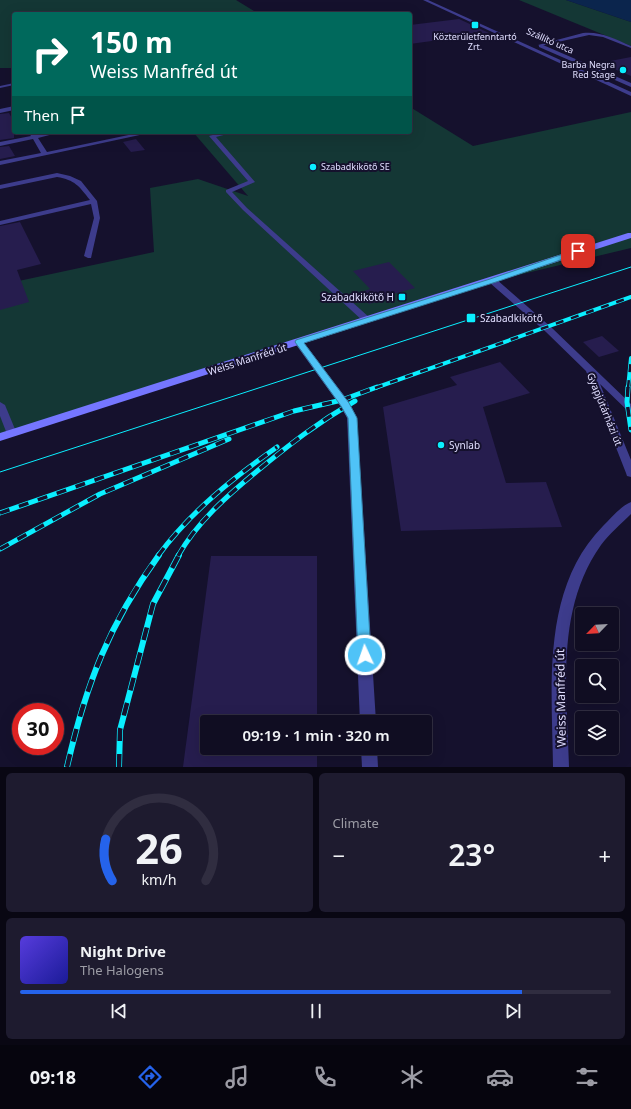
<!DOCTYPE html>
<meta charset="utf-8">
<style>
:root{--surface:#100d22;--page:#1e1b2f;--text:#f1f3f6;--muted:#9c9ca5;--line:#302d40;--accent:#2563eb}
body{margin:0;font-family:"Noto Sans",sans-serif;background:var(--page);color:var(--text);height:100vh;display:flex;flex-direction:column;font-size:15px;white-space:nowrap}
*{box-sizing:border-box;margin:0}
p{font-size:13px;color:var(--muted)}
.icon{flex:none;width:22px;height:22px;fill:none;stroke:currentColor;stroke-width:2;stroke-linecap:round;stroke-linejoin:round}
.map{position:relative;height:767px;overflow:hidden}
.side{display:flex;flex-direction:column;gap:6px;padding:6px;background:#090713;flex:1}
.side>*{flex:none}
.banner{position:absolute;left:12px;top:12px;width:400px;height:122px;border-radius:4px;box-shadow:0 4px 16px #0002,0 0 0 1px var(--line);background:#00695c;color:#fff;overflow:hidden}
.needle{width:26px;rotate:245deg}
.buttons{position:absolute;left:575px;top:607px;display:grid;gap:8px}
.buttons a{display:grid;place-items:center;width:44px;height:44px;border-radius:4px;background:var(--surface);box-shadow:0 4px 16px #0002,0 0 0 1px var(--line);font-size:20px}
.speed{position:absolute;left:12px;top:703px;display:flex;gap:8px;font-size:20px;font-weight:700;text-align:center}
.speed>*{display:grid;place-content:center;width:52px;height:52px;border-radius:50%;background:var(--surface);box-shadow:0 4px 16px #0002,0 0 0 1px var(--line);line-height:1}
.speed .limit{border:6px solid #d22;background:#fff;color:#111}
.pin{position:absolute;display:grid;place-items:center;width:34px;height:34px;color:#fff;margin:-17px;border-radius:8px;box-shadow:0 2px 6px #0006}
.me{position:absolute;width:44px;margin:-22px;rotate:357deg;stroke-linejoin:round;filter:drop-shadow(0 0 3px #0008)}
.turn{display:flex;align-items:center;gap:14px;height:84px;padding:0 12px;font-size:18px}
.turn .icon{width:52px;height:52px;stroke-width:2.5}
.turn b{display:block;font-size:28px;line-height:34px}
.then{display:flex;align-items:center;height:38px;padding:0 12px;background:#0003;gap:8px;font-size:15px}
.big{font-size:30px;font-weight:600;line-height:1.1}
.side .tile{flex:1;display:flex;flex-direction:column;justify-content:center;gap:6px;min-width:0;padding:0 14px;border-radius:6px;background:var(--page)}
.side .dial{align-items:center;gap:0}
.dial svg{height:104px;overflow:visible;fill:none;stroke:var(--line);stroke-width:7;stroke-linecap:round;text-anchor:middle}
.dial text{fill:var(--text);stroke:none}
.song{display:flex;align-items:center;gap:12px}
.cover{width:48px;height:48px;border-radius:6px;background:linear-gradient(135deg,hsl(250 70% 55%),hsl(240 70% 35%))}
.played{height:4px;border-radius:2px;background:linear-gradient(90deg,var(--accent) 85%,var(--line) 85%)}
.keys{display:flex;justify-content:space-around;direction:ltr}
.heat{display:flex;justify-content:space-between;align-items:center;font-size:22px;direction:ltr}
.side .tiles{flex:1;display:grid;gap:6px;grid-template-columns:1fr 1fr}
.tile:last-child{grid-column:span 2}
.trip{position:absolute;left:200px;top:715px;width:232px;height:40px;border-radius:4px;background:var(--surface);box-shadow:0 4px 16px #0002,0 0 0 1px var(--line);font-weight:600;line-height:40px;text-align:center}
.tabs{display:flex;height:64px;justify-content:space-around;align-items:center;background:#06050e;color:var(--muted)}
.tabs .icon{width:28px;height:28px}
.tabs .on{color:var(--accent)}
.tabs b{font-size:18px;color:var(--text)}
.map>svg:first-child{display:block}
</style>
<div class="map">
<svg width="631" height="767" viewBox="0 0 631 767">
<rect width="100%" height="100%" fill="#15112d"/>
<g fill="#143735">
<polygon points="0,0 236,0 259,14 14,14 14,68 0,68"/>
<polygon points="519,0 566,0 631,22 631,46"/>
<polygon points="410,107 473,146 631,112 631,248 493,281 0,437 0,285 154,252 150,188 198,179 248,196 193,132 410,132"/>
</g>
<polygon fill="#0b254d" points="566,0 631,0 631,22"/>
<g fill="#261d4e">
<polygon points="459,19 489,33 410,44 410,25"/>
<polygon points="631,57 631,76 600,63"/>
<polygon points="9,113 14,122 14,138 0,140 0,114"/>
<polygon points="136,139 145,150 131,152 123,142"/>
<polygon points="9,146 15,156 0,159 0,147"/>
<polygon points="20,222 41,264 17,270 29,302 0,310 0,226"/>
<polygon points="389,262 415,288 393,294 395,297 369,304 358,293 370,289 353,271"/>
<polygon points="602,336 619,351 599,357 583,342"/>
<polygon points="500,362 530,393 483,407 506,483 546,482 562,527 401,531 383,407 457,385 450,377"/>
<polygon points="211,556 317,556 317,722 207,722 207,748 317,748 317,767 183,767"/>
</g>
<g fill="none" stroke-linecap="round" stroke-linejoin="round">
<g fill="#3d3c8c" fill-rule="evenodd">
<path d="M583 33C600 31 615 39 631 46V48L603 37 589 35 540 46 538 45Z"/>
<polygon points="14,83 14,85 0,88 0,86"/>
<polygon points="14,106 14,110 0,113 0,109"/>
<polygon points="28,132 34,132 36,135 50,132 61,132 38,138 47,152 143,132 149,133 0,165 0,161 41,153 33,139 0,146 0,142 31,136"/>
<polygon points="224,132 235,132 216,137 255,182 232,192 247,208 370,318 371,320 370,322 364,322 243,210 226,192 226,190 248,181 209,136"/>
<path d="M57 173 70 176 81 181 97 201 100 218 91 258H88L84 256 94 218 91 204 0 225V221L90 200C79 186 75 180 57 177L0 189V185Z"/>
<polygon points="490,279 496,279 552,328 631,404 631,412 628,411 600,384 631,460 631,477 627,476 626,473 586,371 546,332 490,283"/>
<polygon points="0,402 5,405 17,434 15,436 9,436 7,434 0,416"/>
</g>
<g fill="#3d3c8c" fill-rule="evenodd">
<polygon points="423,0 428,0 631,92 631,96"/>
<polygon points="539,45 543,45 631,83 631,87 539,47"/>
<polygon points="299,339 302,340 349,402 357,418 376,722 360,722 347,418 341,407 294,342"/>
<path d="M631 502V514C621 524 609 534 601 545 555 610 567 692 569 767H553C552 686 541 589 603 526 611 518 621 506 631 502Z"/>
<polygon points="361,748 377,748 378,767 362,767"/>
</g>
<polygon fill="#7576ff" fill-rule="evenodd" points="628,233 631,233 631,238 0,441 0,433"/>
<polyline stroke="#0aefff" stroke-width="1" points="0,472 631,267"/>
<g stroke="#0aefff" stroke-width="4">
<g id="rail-far2">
<polyline points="375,388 631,297"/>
<polyline points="628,388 631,358"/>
</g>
</g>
<g stroke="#0aefff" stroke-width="5">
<g id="rail-far1">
<polyline points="628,387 627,402 631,430"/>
<polyline points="0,513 294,411 342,400 377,387"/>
<polyline points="0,549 100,494 229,439"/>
<path d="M158 556C190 512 233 478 277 447"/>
<path d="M178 556C197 522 227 496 256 472 290 444 317 423 355 401"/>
</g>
</g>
<g stroke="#0aefff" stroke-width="6">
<g id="rail">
<path d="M67 767C86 684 109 624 159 555"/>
<polyline points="119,767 120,730 153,604 179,555"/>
</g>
</g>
<use href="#rail-far2" stroke="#15112d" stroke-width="2.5" stroke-dasharray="8" stroke-linecap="butt"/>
<use href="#rail-far1" stroke="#15112d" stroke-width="3.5" stroke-dasharray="10" stroke-linecap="butt"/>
<use href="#rail" stroke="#15112d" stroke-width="4.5" stroke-dasharray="13" stroke-linecap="butt"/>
</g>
<polygon fill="#4fc3f7" stroke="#337fa1" points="578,249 582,251 581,253 496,282 304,343 349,403 357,418 371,655 369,659 365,661 360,659 358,655 348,418 341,406 295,342 296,340 490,279"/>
<g fill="#0aefff" stroke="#15112d" stroke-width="1.5">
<rect x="471" y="21" width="8" height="8" rx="2"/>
<circle cx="623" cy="70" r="4"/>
<circle cx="313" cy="167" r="4"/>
<rect x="398" y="293" width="8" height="8" rx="2"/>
<rect x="466" y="313" width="10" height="10" rx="2"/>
<circle cx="441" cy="445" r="4"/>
</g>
<g text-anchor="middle" stroke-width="4" stroke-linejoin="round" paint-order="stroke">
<g font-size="9" fill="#e0deff" stroke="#15112d">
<text x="475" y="40">Közterületfenntartó<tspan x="475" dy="10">Zrt.</tspan></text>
<text x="615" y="68" text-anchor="end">Barba Negra<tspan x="615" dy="10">Red Stage</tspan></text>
<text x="321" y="170" text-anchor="start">Szabadkikötő SE</text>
</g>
<g font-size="9" fill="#e0deff" stroke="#15112d">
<text transform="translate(550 41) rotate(24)" y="3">Szállító utca</text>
</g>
<g font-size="10" fill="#e0deff" stroke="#15112d" text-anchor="start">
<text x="394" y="301" text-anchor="end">Szabadkikötő H</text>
<text x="480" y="322">Szabadkikötő</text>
<text x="449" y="449">Synlab</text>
</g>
<g font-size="10" fill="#e0deff" stroke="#15112d">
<text transform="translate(247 359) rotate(-18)" y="4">Weiss Manfréd út</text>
<text transform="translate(605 409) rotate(68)" y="4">Gyapjútárházi út</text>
</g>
<g font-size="12" fill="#e0deff" stroke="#15112d">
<text transform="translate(561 698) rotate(-91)" y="4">Weiss Manfréd út</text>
</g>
</g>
</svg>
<div class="buttons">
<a><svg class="needle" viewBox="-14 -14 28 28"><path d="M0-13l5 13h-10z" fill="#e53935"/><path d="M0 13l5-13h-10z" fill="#9c9ca5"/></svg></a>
<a><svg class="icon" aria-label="search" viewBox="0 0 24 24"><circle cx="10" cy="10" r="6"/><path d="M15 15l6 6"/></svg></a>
<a><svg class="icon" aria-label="layers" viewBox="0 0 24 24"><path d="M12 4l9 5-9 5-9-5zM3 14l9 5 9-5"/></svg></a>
</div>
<div class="speed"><div class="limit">30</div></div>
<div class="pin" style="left:578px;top:251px;background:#d93025"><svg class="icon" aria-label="arrive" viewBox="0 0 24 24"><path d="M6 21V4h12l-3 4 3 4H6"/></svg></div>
<svg class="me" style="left:365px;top:655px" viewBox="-20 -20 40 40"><circle r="17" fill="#4fc3f7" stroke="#fff" stroke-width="3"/><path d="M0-11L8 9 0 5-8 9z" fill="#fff"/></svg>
<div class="trip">09:19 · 1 min · 320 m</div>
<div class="banner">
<div class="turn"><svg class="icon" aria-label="right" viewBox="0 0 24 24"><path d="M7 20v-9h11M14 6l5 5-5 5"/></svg><div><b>150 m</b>Weiss Manfréd út</div></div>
<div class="then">Then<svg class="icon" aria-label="arrive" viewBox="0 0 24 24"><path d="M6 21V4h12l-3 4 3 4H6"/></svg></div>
</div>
</div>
<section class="side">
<div class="tiles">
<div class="tile dial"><svg viewBox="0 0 100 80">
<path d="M14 69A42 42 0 1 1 86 69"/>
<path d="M14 69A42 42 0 0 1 9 37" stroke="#2563eb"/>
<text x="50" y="56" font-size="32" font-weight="700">26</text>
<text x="50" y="72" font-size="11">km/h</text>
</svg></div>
<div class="tile"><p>Climate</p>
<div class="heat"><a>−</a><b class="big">23°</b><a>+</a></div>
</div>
<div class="tile">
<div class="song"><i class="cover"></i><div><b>Night Drive</b><p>The Halogens</p></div></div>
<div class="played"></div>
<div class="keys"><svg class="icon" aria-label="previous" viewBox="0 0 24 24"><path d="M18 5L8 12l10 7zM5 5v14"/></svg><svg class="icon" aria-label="pause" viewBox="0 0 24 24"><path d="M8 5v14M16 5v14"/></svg><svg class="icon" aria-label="next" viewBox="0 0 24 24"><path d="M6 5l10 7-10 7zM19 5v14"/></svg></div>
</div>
</div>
</section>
<nav class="tabs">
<b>09:18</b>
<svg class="icon on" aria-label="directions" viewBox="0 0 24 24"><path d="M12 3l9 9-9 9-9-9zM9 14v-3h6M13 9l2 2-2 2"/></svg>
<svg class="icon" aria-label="music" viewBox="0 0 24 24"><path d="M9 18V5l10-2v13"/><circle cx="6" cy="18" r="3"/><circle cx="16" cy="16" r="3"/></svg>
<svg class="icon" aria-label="phone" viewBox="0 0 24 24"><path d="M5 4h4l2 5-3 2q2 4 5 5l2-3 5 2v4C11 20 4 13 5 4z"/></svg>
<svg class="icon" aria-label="climate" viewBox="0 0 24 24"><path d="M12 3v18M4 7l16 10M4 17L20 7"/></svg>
<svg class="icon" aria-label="car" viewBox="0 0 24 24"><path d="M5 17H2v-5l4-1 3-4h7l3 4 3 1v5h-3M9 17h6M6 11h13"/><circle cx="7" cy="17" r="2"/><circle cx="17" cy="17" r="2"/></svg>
<svg class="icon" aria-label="filters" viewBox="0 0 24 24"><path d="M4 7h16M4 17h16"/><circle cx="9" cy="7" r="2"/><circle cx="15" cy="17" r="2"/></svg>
</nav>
